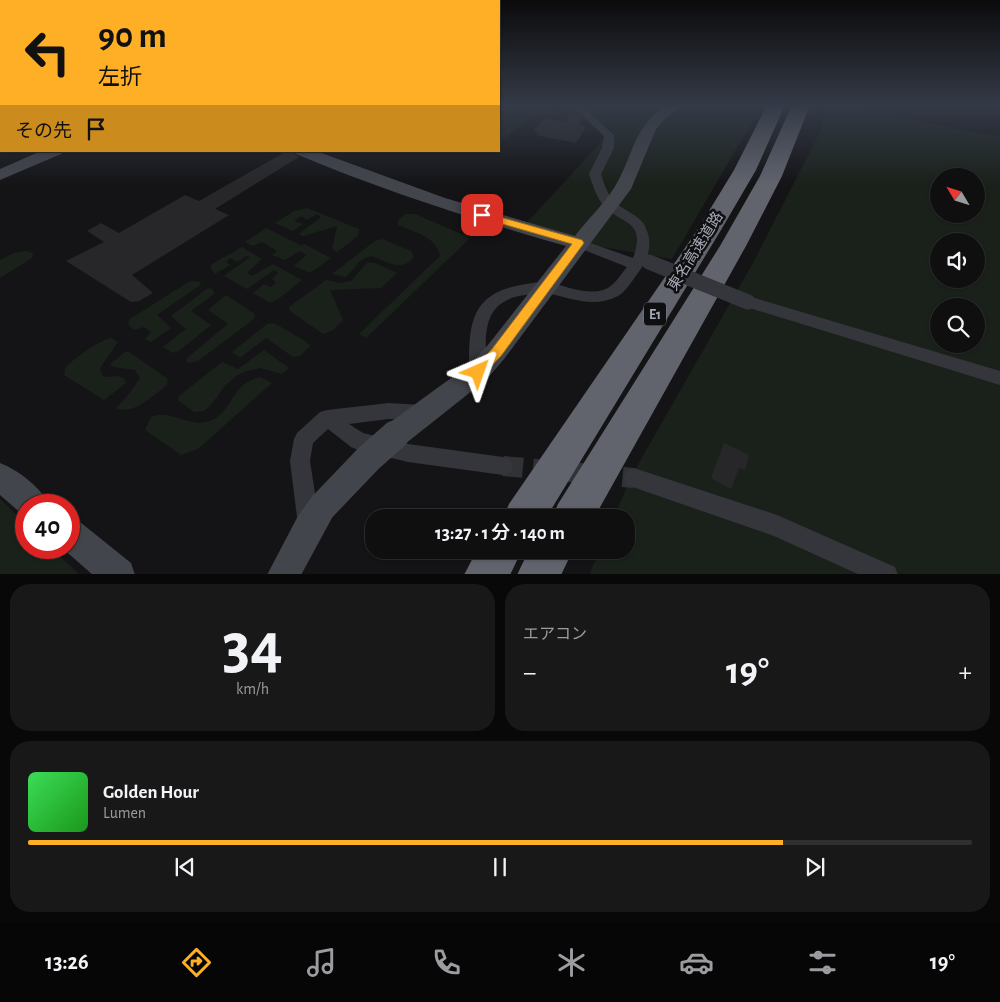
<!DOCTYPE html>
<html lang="ja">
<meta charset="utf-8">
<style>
:root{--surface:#0f0f10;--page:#181819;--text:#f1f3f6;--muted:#9b9c9f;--line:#2f2f30;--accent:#feaf25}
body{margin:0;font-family:"Alegreya Sans","Noto Sans JP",sans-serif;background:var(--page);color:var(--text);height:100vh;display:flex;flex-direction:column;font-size:19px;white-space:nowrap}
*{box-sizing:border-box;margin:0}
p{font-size:16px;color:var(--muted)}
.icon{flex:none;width:28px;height:28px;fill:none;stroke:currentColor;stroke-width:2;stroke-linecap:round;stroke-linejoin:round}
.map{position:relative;height:574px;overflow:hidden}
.side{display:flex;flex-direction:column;gap:10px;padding:10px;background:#080809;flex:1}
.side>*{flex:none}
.guide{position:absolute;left:0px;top:0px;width:500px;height:152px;box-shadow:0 1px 4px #0004,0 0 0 1px var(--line);background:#feaf25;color:#111;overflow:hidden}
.needle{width:32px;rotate:308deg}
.fabs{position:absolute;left:930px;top:168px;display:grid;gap:10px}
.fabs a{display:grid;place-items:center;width:55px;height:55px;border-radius:50%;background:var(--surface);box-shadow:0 1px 4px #0004,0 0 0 1px var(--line);font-size:25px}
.speed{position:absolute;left:15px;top:494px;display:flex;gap:10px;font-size:25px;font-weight:700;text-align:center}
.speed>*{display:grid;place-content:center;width:65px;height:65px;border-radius:50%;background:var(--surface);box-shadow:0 1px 4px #0004,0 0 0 1px var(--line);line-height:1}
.speed .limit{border:8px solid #d22;background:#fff;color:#111}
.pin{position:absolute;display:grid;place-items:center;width:42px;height:42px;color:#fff;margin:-21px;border-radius:10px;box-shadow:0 2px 8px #0006}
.me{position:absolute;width:55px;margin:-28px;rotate:43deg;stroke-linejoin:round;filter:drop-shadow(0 0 4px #0008)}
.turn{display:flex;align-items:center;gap:18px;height:105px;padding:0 15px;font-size:22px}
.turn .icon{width:65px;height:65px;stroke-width:2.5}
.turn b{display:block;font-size:35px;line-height:42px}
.then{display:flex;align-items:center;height:48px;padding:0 15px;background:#0003;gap:10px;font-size:19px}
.big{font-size:38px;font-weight:600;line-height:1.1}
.side .card{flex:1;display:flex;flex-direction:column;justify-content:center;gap:8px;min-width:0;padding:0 18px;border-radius:20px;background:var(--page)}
.side .dial{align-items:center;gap:0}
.dial b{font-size:65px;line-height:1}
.song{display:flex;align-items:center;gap:15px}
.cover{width:60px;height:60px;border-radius:8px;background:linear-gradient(135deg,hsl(130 70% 55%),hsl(120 70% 35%))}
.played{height:5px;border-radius:2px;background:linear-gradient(90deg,var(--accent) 80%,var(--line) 80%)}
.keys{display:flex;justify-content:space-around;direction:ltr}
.heat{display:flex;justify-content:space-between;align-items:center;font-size:28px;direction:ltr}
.side .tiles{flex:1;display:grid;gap:10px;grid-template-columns:1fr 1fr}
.card:last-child{grid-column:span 2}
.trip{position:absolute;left:365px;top:509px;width:270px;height:50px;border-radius:20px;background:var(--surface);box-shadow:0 1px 4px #0004,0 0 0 1px var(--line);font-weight:600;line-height:50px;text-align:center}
.tab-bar{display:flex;height:80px;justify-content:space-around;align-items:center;background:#060606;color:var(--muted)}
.tab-bar .icon{width:35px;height:35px}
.tab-bar .selected{color:var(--accent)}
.tab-bar b{font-size:22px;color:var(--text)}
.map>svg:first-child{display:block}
</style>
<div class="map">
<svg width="1000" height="575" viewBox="0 0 1000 575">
<rect width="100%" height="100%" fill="#141416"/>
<g fill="#1a211b" fill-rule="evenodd">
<polygon points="499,105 762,105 672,259 579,243 523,227 613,129 556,107 531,118 505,139 499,137"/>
<path d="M825 105 865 111 1000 137V574L589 575 600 550H626V518L614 517 632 475 753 263 822 128ZM939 176H976V214H939ZM939 241H976V279H939ZM939 306H976V344H939Z"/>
<polygon points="307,208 359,229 358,236 337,252 332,249 337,226 303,236 299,234 321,217 317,214 307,220 301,216 294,221 303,224 293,231 275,223 294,211"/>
<path d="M406 214H415L466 236 469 239 366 338 359 334 440 256C436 236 414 232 398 225V220Z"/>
<polygon points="266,228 302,246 304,244 331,258 310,273 294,266 306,255 300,251 285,260 272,255 277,251 262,242 253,246 245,242"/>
<path d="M382 239 411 251 414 257C402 273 387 261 371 256L361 260 346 277 332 274 375 241Z"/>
<polygon points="242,247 262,259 247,273 252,276 273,264 302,280 277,300 270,303 253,293 264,284 271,287 276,283 272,279 278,273 274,270 247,289 224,276 250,257 246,256 238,262 230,258 226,262 230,265 215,274 210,268 212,264"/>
<polygon points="26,251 33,253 32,258 0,278 0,260 14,253"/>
<polygon points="367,263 375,263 397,273 381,288 330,290 343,320 333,330 323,334 290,311 289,307 326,280 339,283 351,281"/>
<polygon points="190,281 201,282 200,285 157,315 171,328 151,342 145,339 151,332 144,327 134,330 128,324 130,319"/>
<polygon points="208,288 212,289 215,293 191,311 211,325 180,350 173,353 163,347 186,329 171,316"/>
<polygon points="226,295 255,314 254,319 198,361 190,363 186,361 188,357 228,324 208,310"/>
<polygon points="274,323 307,342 310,346 300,356 293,357 266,338 240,358 232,352 267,324"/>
<path d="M111 338 118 342 100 368 103 377 117 376 124 378 126 383 104 400 64 375 65 368C76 357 96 342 111 338Z"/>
<polygon points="264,350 289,368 282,374 260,368 247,371 236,376 224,387 211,405 204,411 194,412 178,400 179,396 222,362 238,369"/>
<path d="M125 352H129L168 379 167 385C153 395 134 416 116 408L129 394 140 378 135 370 113 367 110 364Z"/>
<path d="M260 377 272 383 198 449 181 455 145 430 151 417C170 408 191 430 212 420 234 409 231 384 260 377Z"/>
<polygon points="0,499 26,524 26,548 51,548 79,574 0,574"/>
</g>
<g fill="#27272a">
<polygon points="571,114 580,116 582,118 578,125 586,127 576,143 536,135 538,132 533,131 544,118 564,122"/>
<polygon points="287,151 293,153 299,157 215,209 229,215 132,275 153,293 139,301 131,302 66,261 104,242 87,231 101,223 119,233 185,195 199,201"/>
<polygon points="724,443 749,455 745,470 739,468 731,489 711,478"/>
</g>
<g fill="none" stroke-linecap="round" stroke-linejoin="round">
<polyline stroke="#313236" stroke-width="20" stroke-dasharray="20 10" stroke-linecap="butt" points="503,466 634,478"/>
<g fill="#35363b" fill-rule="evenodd">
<path d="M571 105H581L614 135V148L601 174C604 183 607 194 614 201 625 213 642 214 647 231 653 246 647 261 638 273 632 281 626 291 618 296 596 308 573 299 551 294 542 292 533 294 525 295 480 301 485 337 487 372L484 377 478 379 472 377 469 372C469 330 468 296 516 286 527 284 539 281 550 283 567 286 585 295 603 290 614 287 620 275 627 267L574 246 572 243 574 240 579 239 633 258C647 220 622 225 604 206 596 197 593 185 589 174L602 148 604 136Z"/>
<rect x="0" y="130" width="1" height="6"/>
<polygon points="748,296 1000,371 1000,385 743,306 740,302 743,298"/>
<polygon points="389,403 423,405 430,407 432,413 430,419 423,421 389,419 349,424 363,433 408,444 503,457 510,459 513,466 510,473 503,475 408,462 358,450 351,447 328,429 313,443 310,461 320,525 317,533 309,536 301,533 298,525 290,461 294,439 297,433 320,412 327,410"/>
<polygon points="634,468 777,515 895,567 898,575 860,575 774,536 627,485 624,478 627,471"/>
</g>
<g fill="#43454c" fill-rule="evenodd">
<path d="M667 105H683L666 118 656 129 631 189 504 359 487 379 405 444 395 447 385 444 381 435 385 426 469 365 488 345 566 246C475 220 384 191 296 154L294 151H316L445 198 575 236C587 220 603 205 614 188 634 156 632 127 667 105Z"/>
<polygon points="41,151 63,151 61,154 0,180 0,169"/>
<path d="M0 463C18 470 41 487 49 505H26V517L23 515 0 495Z"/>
<polygon points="324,490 335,495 339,505 301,575 267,575 298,516 313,495"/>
<polygon points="69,518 80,522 131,563 135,575 93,575 62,548 69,548"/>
</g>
<g fill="#61646d" fill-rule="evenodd">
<polygon points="767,105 785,105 756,170 721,230 546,518 503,518 509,504 698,229 734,170"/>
<polygon points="792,105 810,105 782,176 746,246 594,518 552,518 558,504 720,246 760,176"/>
<polygon points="477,550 522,550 510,575 464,575"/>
<polygon points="529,550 573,550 561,575 517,575"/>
</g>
<polyline stroke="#35363b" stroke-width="15" points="649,262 748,302"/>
<polyline stroke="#43454c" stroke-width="29" points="324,505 368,459 395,435"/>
</g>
<linearGradient id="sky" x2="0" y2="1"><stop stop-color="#0b0b0c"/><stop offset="0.57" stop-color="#343a47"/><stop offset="1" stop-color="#343a47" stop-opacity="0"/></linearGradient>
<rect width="1000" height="185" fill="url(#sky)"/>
<polygon fill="#feaf25" stroke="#a57218" points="482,212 582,240 584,243 501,356 483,375 478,377 473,375 471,372 473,368 492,349 572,244 478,217 478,213"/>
<g text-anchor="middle" stroke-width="5" stroke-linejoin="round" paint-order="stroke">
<rect fill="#0f0f11" stroke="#787c85" stroke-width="1" x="644" y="302.5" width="22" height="23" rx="4"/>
<g font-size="14" font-weight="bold" fill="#a5abb7">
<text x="655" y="319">E1</text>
</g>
<g font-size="15" fill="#a5abb7" stroke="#0f0f11">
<text transform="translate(695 251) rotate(-58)" y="5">東名高速道路</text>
</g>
</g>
</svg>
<div class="fabs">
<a><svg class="needle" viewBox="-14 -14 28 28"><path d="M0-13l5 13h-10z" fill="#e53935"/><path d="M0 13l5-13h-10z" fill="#9b9c9f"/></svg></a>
<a><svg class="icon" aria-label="sound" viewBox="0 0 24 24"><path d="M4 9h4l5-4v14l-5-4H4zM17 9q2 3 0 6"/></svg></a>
<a><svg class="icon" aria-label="search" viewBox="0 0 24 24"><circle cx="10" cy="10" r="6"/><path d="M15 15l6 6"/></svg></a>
</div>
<div class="speed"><div class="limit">40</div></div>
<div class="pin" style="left:482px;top:215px;background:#d93025"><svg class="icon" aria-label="arrive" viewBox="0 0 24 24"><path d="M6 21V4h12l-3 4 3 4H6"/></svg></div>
<svg class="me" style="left:478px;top:372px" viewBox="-20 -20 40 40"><path d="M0-17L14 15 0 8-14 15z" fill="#feaf25" stroke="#fff" stroke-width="4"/></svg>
<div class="trip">13:27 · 1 分 · 140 m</div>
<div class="guide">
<div class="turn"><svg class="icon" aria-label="left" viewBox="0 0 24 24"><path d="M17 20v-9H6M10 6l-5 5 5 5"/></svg><div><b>90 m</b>左折</div></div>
<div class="then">その先<svg class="icon" aria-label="arrive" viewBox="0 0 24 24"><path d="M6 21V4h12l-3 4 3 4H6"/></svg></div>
</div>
</div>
<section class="side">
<div class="tiles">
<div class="card dial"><b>34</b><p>km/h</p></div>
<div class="card"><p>エアコン</p>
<div class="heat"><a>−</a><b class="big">19°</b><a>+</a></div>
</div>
<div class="card">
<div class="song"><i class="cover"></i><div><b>Golden Hour</b><p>Lumen</p></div></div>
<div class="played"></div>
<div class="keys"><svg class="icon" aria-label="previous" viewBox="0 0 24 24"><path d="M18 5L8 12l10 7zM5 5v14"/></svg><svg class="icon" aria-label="pause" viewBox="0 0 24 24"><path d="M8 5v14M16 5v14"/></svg><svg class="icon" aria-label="next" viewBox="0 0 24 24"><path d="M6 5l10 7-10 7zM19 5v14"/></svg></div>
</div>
</div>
</section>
<nav class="tab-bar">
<b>13:26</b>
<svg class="icon selected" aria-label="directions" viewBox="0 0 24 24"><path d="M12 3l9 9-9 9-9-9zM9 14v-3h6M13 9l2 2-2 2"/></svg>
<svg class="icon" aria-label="music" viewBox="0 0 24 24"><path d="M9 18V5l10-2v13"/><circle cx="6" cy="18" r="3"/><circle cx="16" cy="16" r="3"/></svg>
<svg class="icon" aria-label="phone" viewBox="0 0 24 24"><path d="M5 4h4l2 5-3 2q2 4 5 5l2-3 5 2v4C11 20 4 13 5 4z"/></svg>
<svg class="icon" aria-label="climate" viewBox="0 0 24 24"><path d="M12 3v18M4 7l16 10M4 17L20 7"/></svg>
<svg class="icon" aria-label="car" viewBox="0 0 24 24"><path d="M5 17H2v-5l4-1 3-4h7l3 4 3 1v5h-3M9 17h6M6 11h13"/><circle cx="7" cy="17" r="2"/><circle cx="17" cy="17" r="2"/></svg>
<svg class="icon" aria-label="filters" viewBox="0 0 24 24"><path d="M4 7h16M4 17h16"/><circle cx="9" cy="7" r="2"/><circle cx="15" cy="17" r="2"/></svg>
<b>19°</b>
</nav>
